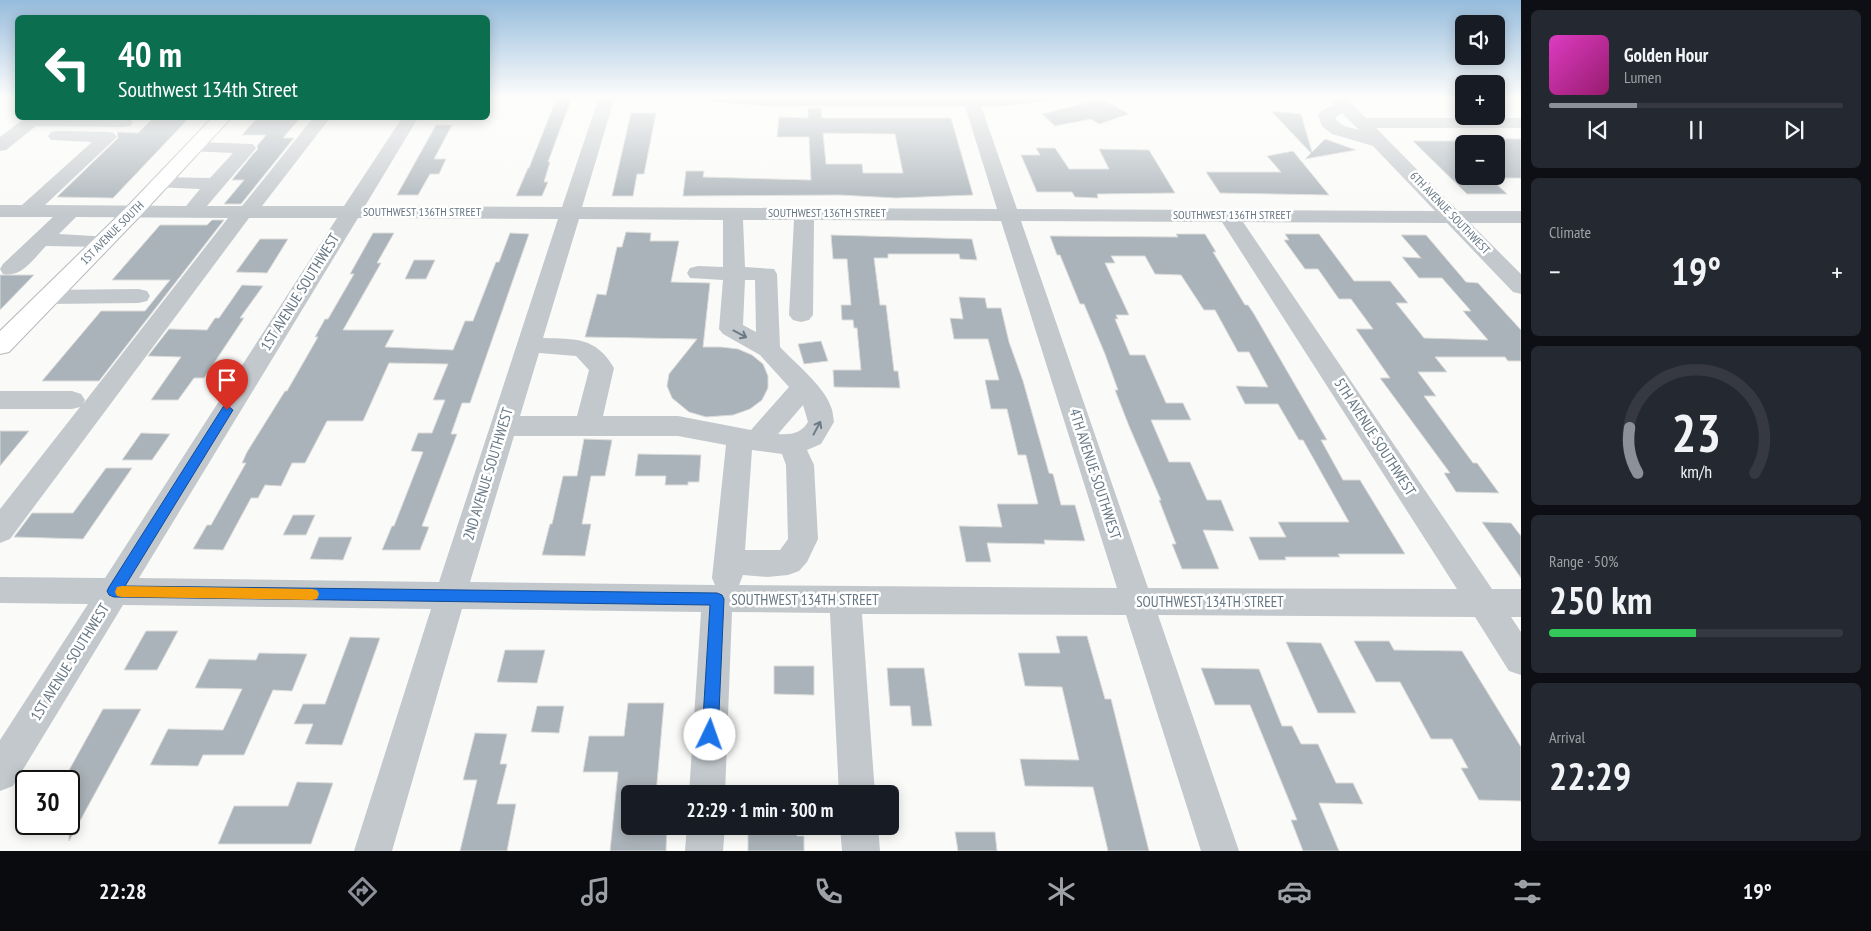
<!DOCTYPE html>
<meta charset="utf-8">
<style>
:root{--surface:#171b24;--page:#242831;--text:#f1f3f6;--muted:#9ea1a6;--line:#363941;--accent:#8c9099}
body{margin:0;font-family:"PT Sans Narrow",sans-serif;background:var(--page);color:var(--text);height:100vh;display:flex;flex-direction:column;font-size:19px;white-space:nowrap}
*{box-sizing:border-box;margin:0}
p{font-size:16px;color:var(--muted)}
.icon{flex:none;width:28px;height:28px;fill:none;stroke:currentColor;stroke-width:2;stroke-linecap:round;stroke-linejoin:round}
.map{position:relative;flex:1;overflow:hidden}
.drawer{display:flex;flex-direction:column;gap:10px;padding:10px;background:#0d0f14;width:350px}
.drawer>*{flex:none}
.top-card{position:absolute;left:15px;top:15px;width:475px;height:105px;border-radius:8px;box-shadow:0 2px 12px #0003;background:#0b6e4f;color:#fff;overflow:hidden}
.controls{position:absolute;left:1455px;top:15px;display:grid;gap:10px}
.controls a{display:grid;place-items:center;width:50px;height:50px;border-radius:8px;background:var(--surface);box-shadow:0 2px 12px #0003;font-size:25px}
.speed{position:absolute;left:15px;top:770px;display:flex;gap:10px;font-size:25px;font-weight:700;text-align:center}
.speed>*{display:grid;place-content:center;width:65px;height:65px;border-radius:50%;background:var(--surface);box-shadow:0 2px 12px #0003;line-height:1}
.speed .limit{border:2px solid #111;border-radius:8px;background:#fff;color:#111}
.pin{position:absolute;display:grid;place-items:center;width:42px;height:42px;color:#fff;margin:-51px -21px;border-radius:50% 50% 50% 0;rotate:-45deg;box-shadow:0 0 5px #0007}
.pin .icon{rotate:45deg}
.me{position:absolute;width:55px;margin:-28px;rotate:3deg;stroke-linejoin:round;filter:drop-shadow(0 0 4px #0008)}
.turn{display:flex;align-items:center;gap:18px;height:105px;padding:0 20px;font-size:22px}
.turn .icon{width:65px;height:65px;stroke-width:2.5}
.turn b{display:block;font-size:35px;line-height:42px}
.big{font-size:38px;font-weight:700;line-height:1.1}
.drawer .tile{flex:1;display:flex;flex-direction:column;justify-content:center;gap:8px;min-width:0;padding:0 18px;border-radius:8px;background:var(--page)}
.drawer .dial{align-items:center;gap:0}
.dial svg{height:130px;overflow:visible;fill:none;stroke:var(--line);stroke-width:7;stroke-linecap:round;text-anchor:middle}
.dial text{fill:var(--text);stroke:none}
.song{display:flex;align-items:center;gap:15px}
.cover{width:60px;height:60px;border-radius:8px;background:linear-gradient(135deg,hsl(310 70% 55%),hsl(320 70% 35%))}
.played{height:5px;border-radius:2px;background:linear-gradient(90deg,var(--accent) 30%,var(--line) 30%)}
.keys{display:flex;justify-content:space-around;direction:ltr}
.heat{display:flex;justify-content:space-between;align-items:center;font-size:28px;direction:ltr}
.charge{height:8px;border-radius:4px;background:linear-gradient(90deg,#34c759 50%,var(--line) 0)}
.trip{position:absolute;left:621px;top:785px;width:278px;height:50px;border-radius:8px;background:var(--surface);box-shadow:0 2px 12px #0003;font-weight:700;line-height:50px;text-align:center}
.dock{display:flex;height:80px;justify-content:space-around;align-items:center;background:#090b0e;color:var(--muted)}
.dock .icon{width:35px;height:35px}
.dock .current{color:var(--accent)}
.dock b{font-size:22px;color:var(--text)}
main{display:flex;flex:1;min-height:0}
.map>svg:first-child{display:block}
</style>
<main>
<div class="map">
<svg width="1521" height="851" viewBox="0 0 1521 851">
<rect width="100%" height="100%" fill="#fafaf8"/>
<g fill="#aab3b9" stroke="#dcdcda" fill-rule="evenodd">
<polygon points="557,97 572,97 548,162 550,162 544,182 548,182 542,196 516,196 528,168 529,168"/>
<polygon points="1102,99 1129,114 1099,124 1091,119 1055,126 1042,114"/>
<path d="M808 108H821L822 118H951L973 195 896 198 840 195 683 196 686 171H704L703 177 811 180 809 137H777L779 117 808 118ZM823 133 895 134 903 173H863L862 164H826Z"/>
<polygon points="1271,111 1301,114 1312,152 1325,139 1356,150 1305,159 1311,153"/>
<polygon points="631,113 656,113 644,174 637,174 633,196 612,196"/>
<polygon points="153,118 189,118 113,198 57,197 118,138 117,132 138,133"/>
<polygon points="257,118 300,118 283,138 294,138 241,204 224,204 244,180 232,180 254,153 258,149 257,146 266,135 242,135"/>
<polygon points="436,125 452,125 434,159 446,159 439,174 430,174 418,195 397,195"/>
<path d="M1465 138 1521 139V178H1490L1507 194H1467L1413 141H1468ZM1464 144H1496V176H1464Z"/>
<polygon points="1036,148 1055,148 1069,169 1109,169 1099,149 1149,150 1175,193 1097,194 1098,198 1075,197 1072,192 1037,192 1021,155 1040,155"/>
<polygon points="1293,151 1329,195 1220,193 1206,172 1281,172 1267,156"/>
<polygon points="212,220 224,220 99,381 42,381 101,311 145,311 170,280 112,280 160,225 207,225"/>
<polygon points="626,232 651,233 650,241 679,241 671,282 710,283 703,347 721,347 738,349 752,355 763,364 768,376 768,388 762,400 750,409 733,415 706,417 689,412 672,398 667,386 669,374 697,339 585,337 597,294 606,295 617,247 622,247"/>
<polygon points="373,233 394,233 377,263 381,263 343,330 394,330 385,347 453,350 465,321 473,321 496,262 499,262 510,233 529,234 470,403 462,403 451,434 457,434 422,526 429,527 420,550 382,550 392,526 394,526 423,452 411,451 418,433 432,433 445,400 433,400 448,364 389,363 363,421 327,421 305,463 292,463 281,486 265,485 258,498 251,498 223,550 193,549 207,525 211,525 246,463 242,463 247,452 285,391 287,391 318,337 315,337 325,319 328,319 354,274 350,274"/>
<polygon points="1176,234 1205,234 1216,252 1213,252 1245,305 1248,305 1254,314 1327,440 1321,440 1343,480 1360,480 1405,554 1338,554 1340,557 1285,557 1286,560 1259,560 1249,537 1286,537 1278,522 1349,522 1303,440 1299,440 1278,404 1245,404 1236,386 1268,387 1249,352 1238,352 1215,310 1204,310 1181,275 1155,274 1145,256 1111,256 1115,263 1105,263 1129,315 1116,315 1118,319 1115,319 1130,355 1145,355 1166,403 1183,403 1191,420 1151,420 1169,462 1190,462 1207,500 1221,500 1234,531 1203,530 1219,569 1182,569 1172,544 1176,544 1159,500 1161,500 1129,426 1115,390 1118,390 1105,354 1084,304 1080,304 1060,255 1057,255 1050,236 1178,237"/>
<polygon points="1285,234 1319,234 1354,281 1390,281 1408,303 1396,303 1424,338 1488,340 1463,311 1471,311 1442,278 1419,278 1402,257 1421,258 1401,235 1426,235 1466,282 1478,283 1521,330 1521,361 1508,361 1505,357 1435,357 1447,372 1418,372 1436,396 1424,396 1473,463 1477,463 1499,493 1456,492 1444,473 1450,473 1380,378 1390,378 1356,329 1373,329 1351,299 1339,299 1318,269 1305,269 1284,240 1289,240"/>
<polygon points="831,235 972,239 977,260 960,259 959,254 888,254 888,258 874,258 880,305 886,305 894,371 898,371 900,388 834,387 833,370 861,370 857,328 854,328 853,320 842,320 841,305 851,305 847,259 833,259"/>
<polygon points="260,239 288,239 267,273 236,272"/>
<polygon points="414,260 435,260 426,279 405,279"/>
<polygon points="0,275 34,275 0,310"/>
<polygon points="242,285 263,286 240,318 244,318 204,378 194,378 178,400 151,400 181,357 148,356 169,329 207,330 215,318 219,318"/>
<polygon points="959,297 985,298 987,308 1001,308 1009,342 1023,381 1049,473 1053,474 1061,505 1075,505 1085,541 1044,540 1045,544 987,543 991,562 966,562 959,526 1002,527 997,504 1038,504 1026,455 1018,455 1007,409 991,409 985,380 999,380 988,339 954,339 950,318 963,319"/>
<polygon points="821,341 828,361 804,364 798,344"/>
<polygon points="0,431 29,431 0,466"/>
<polygon points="141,433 170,434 152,460 122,460"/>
<polygon points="584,439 612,440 605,476 591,476 582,524 591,524 585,556 542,555 550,524 552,524 563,476 577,476"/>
<polygon points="638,454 701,455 699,482 688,482 688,485 665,485 666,476 635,476"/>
<polygon points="106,468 132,468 83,539 14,537 32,513 73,513"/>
<polygon points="293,515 315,515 306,535 283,535"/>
<polygon points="1482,522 1511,523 1521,536 1521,578"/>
<polygon points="319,537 352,537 343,560 310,559"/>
<polygon points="146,631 178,631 157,670 124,670"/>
<polygon points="1056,636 1087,636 1105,699 1111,699 1149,851 1108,851 1093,787 1025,786 1020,759 1079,760 1062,687 1025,686 1018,653 1060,653"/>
<polygon points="350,637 380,638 342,745 305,744 313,724 294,724 303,704 325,704"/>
<polygon points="1354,641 1389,641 1394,650 1462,651 1521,747 1521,801 1479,800 1461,768 1468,768 1452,739 1431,739 1400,682 1376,682"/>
<polygon points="1286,642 1321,643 1356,713 1318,713"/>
<polygon points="505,650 545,650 537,683 497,682"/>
<polygon points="259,653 307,654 292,691 273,690 244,755 203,755 198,766 150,765 168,729 223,730 242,689 195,688 209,659 256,660"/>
<polygon points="774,666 814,666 814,695 774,694"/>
<polygon points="887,668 924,668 932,726 912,726 910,706 890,706"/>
<polygon points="1201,668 1259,669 1282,726 1292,726 1301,744 1318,744 1336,783 1353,783 1363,804 1319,803 1339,851 1303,851 1291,820 1297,820 1250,705 1215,705"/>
<polygon points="628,703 664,703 656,794 630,794 630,826 667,826 666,851 610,851 618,772 583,772 589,736 624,736"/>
<polygon points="537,706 564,706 559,733 531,732"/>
<polygon points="103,709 141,709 69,841 69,781 63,781"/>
<polygon points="475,733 507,734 500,764 507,764 497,804 516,804 507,851 460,851 477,780 463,780"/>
<polygon points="297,782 333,783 311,844 218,844 234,806 288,806"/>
<polygon points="758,826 796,826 797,836 804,836 804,851 748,851 748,829 757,829"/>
<polygon points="955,832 995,832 997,851 958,851"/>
</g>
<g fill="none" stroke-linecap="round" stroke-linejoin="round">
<g stroke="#b5babe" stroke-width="2">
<polygon id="major" points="212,118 231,118 140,216 9,352 0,354 0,331 126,208"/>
</g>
<g fill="#c3c8cc" fill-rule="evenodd">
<path d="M599 97H615L582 207 997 209 965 106H763L715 102 709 101 707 97H1050L1048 101 1042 102 1005 106H981L1017 209 1435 211 1373 146 1332 134 1322 126 1318 115 1321 111 1334 104 1328 97H1345L1366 118H1521V128H1376L1458 211H1521V223H1470L1521 274V294L1513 292 1447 223 1243 222 1492 589H1521V617H1511L1521 632V675L1509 671 1475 617 1158 615 1239 851H1201L1126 615 862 614 875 794H839L830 613 732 612 725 794H689L701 612 462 609 392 851H354L431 609 123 605 13 786 0 791V740L88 604 0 603V577L105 578 337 218H249L10 539 0 543V509L80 407 72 409H0V391H72L81 394 85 400 83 404 228 218 76 217 59 234 111 237 114 241 111 245 104 247 46 246C34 258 22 278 3 274L0 269 3 264 53 217H0V205H22L92 142 51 140 48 136 51 132 57 131 108 132 114 133 117 137 45 205 186 206 200 189 153 187 150 183 153 179 160 177 210 178 233 153 188 151 185 147 188 143 194 142 253 144 256 148 253 152 207 206H242L313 118H330L262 206H344L402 118H418L365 206 562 207ZM1342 113 1359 130 1344 126 1336 120V117ZM358 218 558 219 439 582 139 578ZM579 219 723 220V267L698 266 690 268 687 273 690 278 723 280 719 329 723 334 760 355 789 387 751 430 678 416H603L614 368C596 337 576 339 543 338ZM743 220H794L789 315 793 320 801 322 809 320 813 315 814 220 1001 221 1117 588 739 585 743 575 767 577 788 575 799 571 807 562 818 539 814 465 807 450 821 444 834 422C833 417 833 411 831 407 824 386 795 363 780 347L777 274 774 269 745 267ZM1021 221 1222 222 1457 589 1148 588ZM745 280H755L756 332 743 325ZM539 353 576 356 589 370 577 416H520ZM803 405 808 422C801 433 792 435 778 434ZM514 436H678L726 445 712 578 715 585 470 582ZM752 450 782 454 786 465 788 539 780 550H745Z"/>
<polygon points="25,118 127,118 133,122 130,126 124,127 36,126 6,150 0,151 0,137"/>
<polygon points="139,289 147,291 150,296 147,301 139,303 48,304 40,302 37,297 40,292 48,290"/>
<polygon points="687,826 725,826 723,851 685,851"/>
<polygon points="840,826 878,826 880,851 842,851"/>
</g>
<use href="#major" fill="#fff" fill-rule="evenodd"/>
</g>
<defs><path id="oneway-shaft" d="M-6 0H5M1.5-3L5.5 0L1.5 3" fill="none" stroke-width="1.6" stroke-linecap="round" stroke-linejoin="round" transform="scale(1.25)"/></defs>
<g stroke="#6a7a87">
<use href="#oneway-shaft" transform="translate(740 334) rotate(28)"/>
<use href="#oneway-shaft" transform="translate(817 428) rotate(-62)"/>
</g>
<linearGradient id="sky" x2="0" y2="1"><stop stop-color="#96bcdc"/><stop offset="0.45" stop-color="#fdfdfc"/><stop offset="1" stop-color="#fdfdfc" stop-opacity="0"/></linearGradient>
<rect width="1521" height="216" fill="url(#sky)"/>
<polygon fill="#1a73e8" stroke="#114b97" points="227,405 233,410 125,586 717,593 722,595 724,599 718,735 716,741 710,743 705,741 702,735 710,605 114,597 109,595 107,591 109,587 223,407"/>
<polygon fill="#f59e0b" points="122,586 312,589 317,590 319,594 317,599 312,600 122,597 117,596 115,592 117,587"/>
<g text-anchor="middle" stroke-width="5" stroke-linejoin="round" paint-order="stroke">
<g font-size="12" fill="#657683" stroke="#fff">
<text x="422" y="216">SOUTHWEST 136TH STREET</text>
<text x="827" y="217">SOUTHWEST 136TH STREET</text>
<text transform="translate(1450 213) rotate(46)" y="4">6TH AVENUE SOUTHWEST</text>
<text x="1232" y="219">SOUTHWEST 136TH STREET</text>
<text transform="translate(112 233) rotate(-45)" y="4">1ST AVENUE SOUTH</text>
</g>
<g font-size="15" fill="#657683" stroke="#fff">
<text transform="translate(300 292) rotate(-58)" y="5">1ST AVENUE SOUTHWEST</text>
<text transform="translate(1375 437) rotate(57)" y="5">5TH AVENUE SOUTHWEST</text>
<text transform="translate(488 474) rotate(-73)" y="5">2ND AVENUE SOUTHWEST</text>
<text transform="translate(1095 474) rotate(72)" y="5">4TH AVENUE SOUTHWEST</text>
<text x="805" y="605">SOUTHWEST 134TH STREET</text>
<text x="1210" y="607">SOUTHWEST 134TH STREET</text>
<text transform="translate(70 662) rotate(-58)" y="5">1ST AVENUE SOUTHWEST</text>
</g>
</g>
</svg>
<div class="controls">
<a><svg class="icon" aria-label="sound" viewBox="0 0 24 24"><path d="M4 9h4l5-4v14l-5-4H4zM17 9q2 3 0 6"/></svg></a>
<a>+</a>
<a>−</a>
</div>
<div class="speed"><div class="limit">30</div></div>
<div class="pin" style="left:227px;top:410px;background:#d93025"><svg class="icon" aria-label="arrive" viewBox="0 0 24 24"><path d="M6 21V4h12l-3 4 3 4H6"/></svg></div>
<svg class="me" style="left:710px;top:735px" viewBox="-20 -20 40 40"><circle r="19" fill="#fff"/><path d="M0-13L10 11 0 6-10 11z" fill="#1a73e8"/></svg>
<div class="trip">22:29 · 1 min · 300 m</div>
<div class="top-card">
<div class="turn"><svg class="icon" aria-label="left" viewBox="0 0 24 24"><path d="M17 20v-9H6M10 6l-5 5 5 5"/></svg><div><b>40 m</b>Southwest 134th Street</div></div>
</div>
</div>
<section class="drawer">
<div class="tile">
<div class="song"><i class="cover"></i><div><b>Golden Hour</b><p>Lumen</p></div></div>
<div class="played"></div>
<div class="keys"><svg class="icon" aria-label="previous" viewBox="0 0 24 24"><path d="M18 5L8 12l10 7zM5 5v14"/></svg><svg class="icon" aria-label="pause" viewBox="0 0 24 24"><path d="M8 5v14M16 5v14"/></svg><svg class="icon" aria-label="next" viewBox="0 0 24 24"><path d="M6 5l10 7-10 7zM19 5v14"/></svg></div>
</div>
<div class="tile"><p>Climate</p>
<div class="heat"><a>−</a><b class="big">19°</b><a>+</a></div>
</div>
<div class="tile dial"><svg viewBox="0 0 100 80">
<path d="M14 69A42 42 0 1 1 86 69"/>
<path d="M14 69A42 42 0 0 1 9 41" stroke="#8c9099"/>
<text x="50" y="56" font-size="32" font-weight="700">23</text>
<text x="50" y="72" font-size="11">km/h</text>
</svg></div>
<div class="tile"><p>Range · 50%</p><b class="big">250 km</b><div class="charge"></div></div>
<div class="tile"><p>Arrival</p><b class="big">22:29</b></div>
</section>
</main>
<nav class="dock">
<b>22:28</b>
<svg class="icon current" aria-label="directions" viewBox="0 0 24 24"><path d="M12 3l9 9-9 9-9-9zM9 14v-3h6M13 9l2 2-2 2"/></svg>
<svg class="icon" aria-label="music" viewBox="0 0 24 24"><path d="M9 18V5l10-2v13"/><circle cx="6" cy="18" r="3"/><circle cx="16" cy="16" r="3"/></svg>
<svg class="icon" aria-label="phone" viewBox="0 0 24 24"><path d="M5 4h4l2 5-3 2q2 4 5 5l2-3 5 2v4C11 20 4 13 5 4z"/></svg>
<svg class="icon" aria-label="climate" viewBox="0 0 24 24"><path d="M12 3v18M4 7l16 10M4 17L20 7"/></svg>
<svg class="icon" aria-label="car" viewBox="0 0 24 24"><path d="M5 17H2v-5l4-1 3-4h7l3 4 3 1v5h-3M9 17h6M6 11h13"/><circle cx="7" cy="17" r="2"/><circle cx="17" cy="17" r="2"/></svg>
<svg class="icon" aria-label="filters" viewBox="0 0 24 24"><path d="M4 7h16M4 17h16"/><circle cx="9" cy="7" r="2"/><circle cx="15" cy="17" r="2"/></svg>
<b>19°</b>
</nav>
